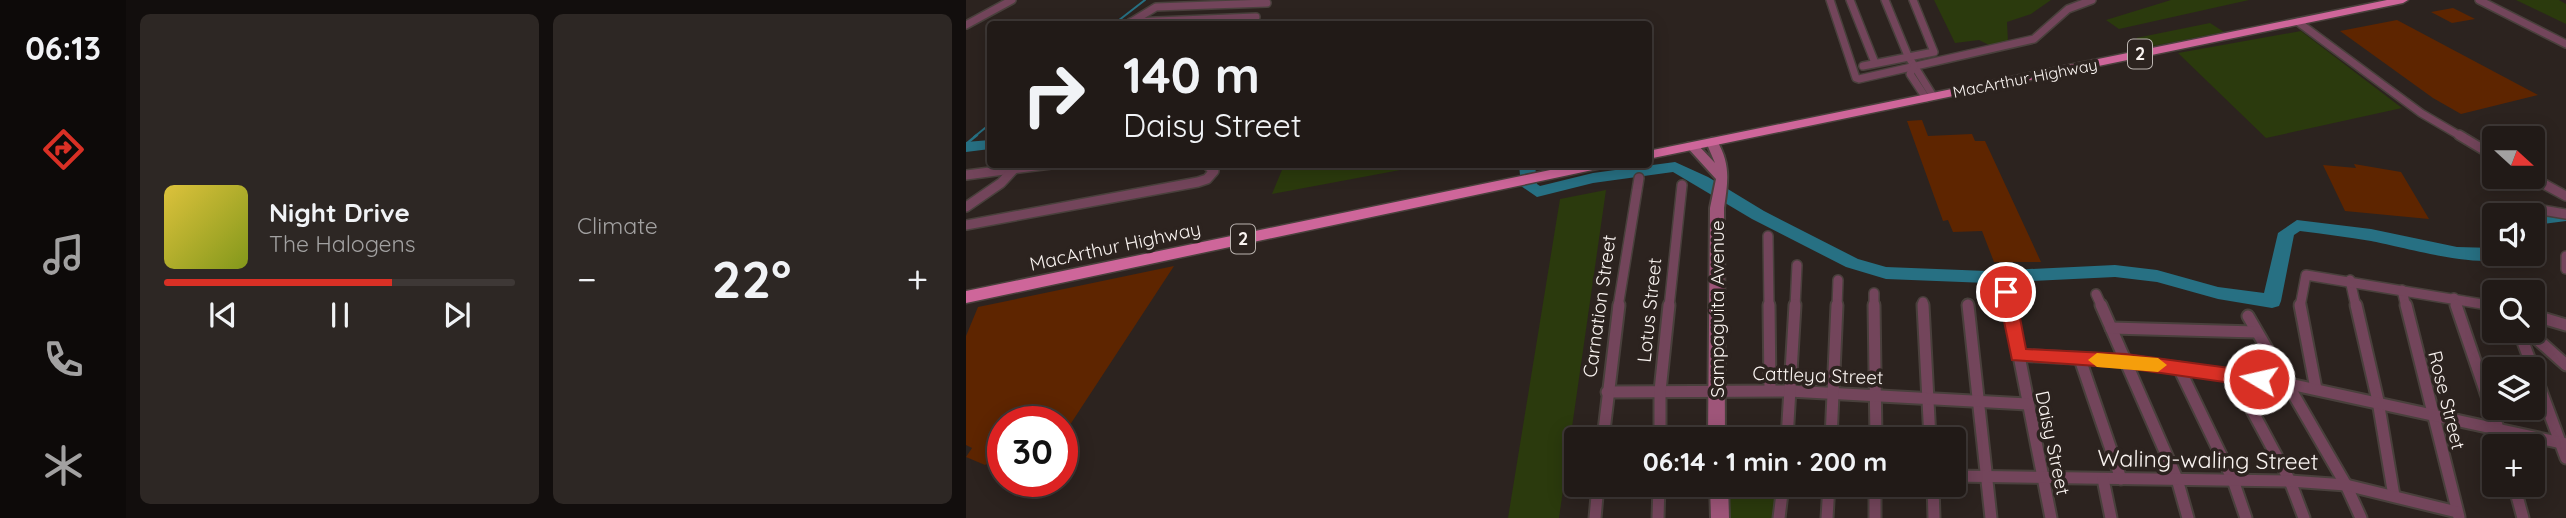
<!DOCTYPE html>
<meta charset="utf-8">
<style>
:root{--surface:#211a17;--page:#2d2724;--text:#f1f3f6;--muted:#a2a1a1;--line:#3e3836;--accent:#d93025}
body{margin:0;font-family:Quicksand,sans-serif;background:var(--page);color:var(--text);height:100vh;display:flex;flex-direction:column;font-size:26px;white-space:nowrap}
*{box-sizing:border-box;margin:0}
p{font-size:23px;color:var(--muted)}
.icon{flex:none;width:38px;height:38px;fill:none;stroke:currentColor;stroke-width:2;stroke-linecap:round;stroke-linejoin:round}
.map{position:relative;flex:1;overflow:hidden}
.drawer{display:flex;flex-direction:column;gap:14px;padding:14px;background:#120e0d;width:840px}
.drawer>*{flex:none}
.guide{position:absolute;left:21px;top:21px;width:665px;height:147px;border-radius:7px;box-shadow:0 4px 18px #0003,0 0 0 2px var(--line);background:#211a17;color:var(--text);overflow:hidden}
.needle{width:46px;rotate:111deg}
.buttons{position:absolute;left:1516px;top:126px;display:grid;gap:14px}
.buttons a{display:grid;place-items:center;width:63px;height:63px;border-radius:7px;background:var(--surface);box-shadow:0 4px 18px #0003,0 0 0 2px var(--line);font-size:35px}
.speed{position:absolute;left:21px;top:406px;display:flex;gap:14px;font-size:35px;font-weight:700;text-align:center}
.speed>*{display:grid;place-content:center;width:91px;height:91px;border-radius:50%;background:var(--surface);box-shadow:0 4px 18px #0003,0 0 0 2px var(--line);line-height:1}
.speed .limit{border:10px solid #d22;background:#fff;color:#111}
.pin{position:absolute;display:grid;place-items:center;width:60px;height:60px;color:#fff;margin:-30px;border:4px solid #fff;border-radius:50%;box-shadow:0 2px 7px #0007}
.me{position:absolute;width:77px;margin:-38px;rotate:279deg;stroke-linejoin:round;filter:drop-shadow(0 0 5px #0008)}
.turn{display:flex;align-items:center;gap:24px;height:147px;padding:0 21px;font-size:32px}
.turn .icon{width:91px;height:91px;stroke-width:2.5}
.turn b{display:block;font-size:49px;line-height:60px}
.big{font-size:52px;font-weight:700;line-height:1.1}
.drawer .widget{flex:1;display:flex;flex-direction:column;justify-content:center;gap:10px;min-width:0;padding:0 24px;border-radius:10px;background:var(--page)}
.song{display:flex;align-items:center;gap:21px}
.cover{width:84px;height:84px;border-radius:10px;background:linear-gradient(135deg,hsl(50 70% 55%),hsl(70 70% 35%))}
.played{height:7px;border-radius:4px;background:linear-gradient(90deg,var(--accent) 65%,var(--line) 65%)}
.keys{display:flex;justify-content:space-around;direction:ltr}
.heat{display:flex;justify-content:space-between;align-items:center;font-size:38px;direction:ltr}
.drawer .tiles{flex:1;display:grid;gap:14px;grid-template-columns:repeat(2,1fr)}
.trip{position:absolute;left:598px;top:427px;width:402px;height:70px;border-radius:7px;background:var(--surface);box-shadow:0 4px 18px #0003,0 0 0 2px var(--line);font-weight:700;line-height:70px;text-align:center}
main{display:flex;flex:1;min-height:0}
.menu{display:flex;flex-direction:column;width:126px;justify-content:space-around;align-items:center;background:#0d0a09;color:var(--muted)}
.menu .icon{width:49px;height:49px}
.menu .current{color:var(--accent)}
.menu b{font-size:32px;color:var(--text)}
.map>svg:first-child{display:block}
</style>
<main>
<nav class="menu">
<b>06:13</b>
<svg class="icon current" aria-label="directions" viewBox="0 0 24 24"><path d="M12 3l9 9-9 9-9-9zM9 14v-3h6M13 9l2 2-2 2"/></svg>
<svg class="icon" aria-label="music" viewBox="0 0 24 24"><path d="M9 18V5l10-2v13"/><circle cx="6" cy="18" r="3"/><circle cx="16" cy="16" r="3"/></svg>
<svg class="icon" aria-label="phone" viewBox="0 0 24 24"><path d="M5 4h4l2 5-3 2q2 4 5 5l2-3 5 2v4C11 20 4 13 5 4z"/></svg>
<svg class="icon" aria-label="climate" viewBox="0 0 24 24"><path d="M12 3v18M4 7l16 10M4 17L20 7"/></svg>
</nav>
<section class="drawer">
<div class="tiles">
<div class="widget">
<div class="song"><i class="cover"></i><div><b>Night Drive</b><p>The Halogens</p></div></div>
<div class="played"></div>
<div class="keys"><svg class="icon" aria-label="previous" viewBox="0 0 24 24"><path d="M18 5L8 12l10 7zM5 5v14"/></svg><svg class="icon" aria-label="pause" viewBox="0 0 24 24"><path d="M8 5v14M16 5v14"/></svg><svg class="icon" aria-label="next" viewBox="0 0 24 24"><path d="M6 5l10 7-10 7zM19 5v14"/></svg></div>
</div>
<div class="widget"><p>Climate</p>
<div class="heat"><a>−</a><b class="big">22°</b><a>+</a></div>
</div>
</div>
</section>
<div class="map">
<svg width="1600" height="518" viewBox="0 0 1600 518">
<rect width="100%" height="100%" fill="#2c231f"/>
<g fill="#2b3a0d">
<polygon points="968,0 1085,0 1065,14 1041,22 1042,42 1025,46 1013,40 989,43"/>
<polygon points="1205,0 1283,0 1153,29 1140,20"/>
<polygon points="1550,0 1593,0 1600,4 1600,24"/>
<polygon points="1244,23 1258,32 1182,47 1170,38"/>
<polygon points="1335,31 1436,108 1300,138 1212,53"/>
<polygon points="318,165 318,164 461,165 306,194"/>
<polygon points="640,190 593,518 542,518 594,199"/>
<polygon points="761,485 810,485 807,518 764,518"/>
</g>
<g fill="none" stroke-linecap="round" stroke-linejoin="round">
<g stroke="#277083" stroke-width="2">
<polyline points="148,24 179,0"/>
<polyline points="8,137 24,124"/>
</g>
<polyline stroke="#277083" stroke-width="2.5" points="0,144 11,135"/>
<g fill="#277083" fill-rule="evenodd">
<polygon points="24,140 24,149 0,152 0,142"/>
<path d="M709 162 742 177 798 211 892 259 920 267 1021 271 1149 265 1191 270 1252 287 1298 293 1312 233 1331 220 1405 229 1491 247 1528 248V254H1544C1529 274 1429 245 1405 241 1382 237 1358 234 1334 231L1328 235 1315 301 1313 306 1306 308 1252 299 1191 282 1149 277 1021 283 920 279 880 267 786 219 707 172 627 183 571 197 555 186 553 164H569L571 184 574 186 627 173Z"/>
<polygon points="1600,211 1600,221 1577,224 1566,229 1567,215"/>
</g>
</g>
<g fill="#5e2500">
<polygon points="1487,8 1509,19 1486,23 1465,12"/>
<polygon points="1431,20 1572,95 1495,114 1467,98 1374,31"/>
<polygon points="956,120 962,136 1006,134 1009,141 1019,141 1075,262 1028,262 1016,231 987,232 982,220 977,221 941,121"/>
<polygon points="1388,164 1435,172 1463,219 1379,211 1357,165 1390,168"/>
<polygon points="208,266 96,437 96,422 37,422 37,467 24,462 19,465 0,457 6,448 0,445 0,336 12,307"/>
</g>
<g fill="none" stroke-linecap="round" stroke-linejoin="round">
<g stroke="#49403c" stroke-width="10">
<g id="minor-far2">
<polyline points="864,0 890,78 893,79 1068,39 1102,9 1126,0"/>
<polyline points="884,0 909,63"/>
<polyline points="919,0 942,56 967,96"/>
<polyline points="1513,0 1600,44"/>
<polyline points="165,22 290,17"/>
<polyline points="1332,22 1455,113 1496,137"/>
<polyline points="162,24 190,7 301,3"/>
<polyline points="0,25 46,0"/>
<polyline points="897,66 968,52 947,0"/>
<polyline points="948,66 944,74 960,98"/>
</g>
</g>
<g stroke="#49403c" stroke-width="12">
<g id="minor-far1">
<polyline points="1493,135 1528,156"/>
<polyline points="0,175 85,164"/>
<polyline points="1565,177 1600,196"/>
<polyline points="0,207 35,183 48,169"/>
<polyline points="1554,214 1576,210 1600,214"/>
<polyline points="0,225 232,182 241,179 248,171 240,164"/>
<polyline points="802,236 803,307"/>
<polyline points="1600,256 1600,269"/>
<polyline points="1384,280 1390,307"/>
<polyline points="1436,290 1440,307"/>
<polyline points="1040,292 1043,307"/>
<polyline points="908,293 908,307"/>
<polyline points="1130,294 1136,307"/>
<polyline points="1488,298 1491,307"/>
<polyline points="957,302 957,307"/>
<polyline points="652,307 673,178"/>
<polyline points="703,307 716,185"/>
<polyline points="829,307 831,265"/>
<polyline points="871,307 872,280"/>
<polyline points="1334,307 1340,275 1528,306"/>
</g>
</g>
<g stroke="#49403c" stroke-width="15">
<g id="minor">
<polyline points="803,305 804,390"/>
<polyline points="908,305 910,439"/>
<polyline points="957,305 964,439"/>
<polyline points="1002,305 1025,518"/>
<polyline points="1043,305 1085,518"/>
<polyline points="1135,305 1211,479 1222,518"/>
<polyline points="1334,305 1350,389"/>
<polyline points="1390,305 1412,401 1428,496"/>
<polyline points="1440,305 1493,517"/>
<polyline points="1490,305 1538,446"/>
<polyline points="1522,305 1528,306"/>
<polyline points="1566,315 1600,325"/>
<polyline points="1282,316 1380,485 1395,518"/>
<polyline points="1145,328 1290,332"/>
<polyline points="1553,331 1600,458"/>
<polyline points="1562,331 1600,365"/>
<polyline points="1052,355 1160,361 1319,383 1600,444"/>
<polyline points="1114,359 1155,479"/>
<polyline points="1213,368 1267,480 1280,518"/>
<polyline points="1267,375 1324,481 1338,518"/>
<polyline points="641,392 823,391 1061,404"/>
<polyline points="637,439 653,305"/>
<polyline points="694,439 694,391 703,305"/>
<polyline points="821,439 829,305"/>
<polyline points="865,439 871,305"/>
<polyline points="989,476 1324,481 1380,485 1491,512"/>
<polyline points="1137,479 1145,518"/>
<polyline points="909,485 909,518"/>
<polyline points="967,485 968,518"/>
<polyline points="1548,485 1557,518"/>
<polyline points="629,518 632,485"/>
<polyline points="692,518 693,485"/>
<polyline points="813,518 817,485"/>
<polyline points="861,518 863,485"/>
</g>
</g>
<g stroke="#49403c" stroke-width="4">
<g id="secondary">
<path d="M746 138 750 139C765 164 762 181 758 208L759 439H742L744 208 750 179 720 146 722 143H730L749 163 740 142Z"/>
<polygon points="744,485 762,485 763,518 745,518"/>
</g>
</g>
<g stroke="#49403c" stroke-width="3">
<g id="trunk">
<polygon points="1421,0 1442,0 1437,3 682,159 682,151"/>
<polygon points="613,164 643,164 636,168 0,303 0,291"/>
</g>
</g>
<use href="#minor-far2" stroke="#73455b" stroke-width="7"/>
<use href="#minor-far1" stroke="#73455b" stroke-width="9"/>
<use href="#minor" stroke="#73455b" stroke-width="11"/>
<use href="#secondary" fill="#9e5579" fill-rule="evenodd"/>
<use href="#trunk" fill="#ce669a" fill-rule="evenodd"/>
</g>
<polygon fill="#d93025" stroke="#8d1f18" stroke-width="2" points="1040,287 1049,292 1060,349 1160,354 1293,372 1302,379 1293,387 1160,368 1046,360 1032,292"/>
<polygon fill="#f59e0b" points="1131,353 1192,358 1201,365 1192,372 1131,367 1122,360"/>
<g text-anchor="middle" stroke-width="7" stroke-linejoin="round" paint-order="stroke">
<g font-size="16" fill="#f9f3f0" stroke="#2c231f">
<text transform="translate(1059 78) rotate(-11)" y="6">MacArthur Highway</text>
</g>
<g fill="#2c231f" stroke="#bcb5b1" stroke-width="2">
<rect x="1162" y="39.5" width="24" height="29" rx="5"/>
<rect x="265" y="224.5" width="24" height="29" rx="5"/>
</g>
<g font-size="18" font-weight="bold" fill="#f9f3f0">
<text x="1174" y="60">2</text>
<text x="277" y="245">2</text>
</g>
<g font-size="19" fill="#f9f3f0" stroke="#2c231f">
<text transform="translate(149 246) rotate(-12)" y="7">MacArthur Highway</text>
<text transform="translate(633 306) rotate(-82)" y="7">Carnation Street</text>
<text transform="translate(751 309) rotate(-90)" y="7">Sampaguita Avenue</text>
<text transform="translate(683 310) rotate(-84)" y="7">Lotus Street</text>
<text transform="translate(852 375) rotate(2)" y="7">Cattleya Street</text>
<text transform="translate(1481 400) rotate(76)" y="7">Rose Street</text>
<text transform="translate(1087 443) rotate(78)" y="7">Daisy Street</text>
</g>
<g font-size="23" fill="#f9f3f0" stroke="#2c231f">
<text transform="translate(1242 460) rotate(1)" y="8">Waling-waling Street</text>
</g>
</g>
</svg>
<div class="buttons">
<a><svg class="needle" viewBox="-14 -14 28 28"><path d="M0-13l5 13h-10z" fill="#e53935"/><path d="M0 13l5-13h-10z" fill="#a2a1a1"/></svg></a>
<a><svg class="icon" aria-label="sound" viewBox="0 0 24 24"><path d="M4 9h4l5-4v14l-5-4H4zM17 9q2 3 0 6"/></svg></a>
<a><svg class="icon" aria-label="search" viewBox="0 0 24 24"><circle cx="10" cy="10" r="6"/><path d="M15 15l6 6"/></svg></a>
<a><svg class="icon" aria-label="layers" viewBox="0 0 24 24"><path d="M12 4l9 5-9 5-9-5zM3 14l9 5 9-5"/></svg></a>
<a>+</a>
</div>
<div class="speed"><div class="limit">30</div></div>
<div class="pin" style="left:1040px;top:292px;background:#d93025"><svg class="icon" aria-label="arrive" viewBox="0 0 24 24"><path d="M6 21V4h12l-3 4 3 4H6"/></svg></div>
<svg class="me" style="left:1293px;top:379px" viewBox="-20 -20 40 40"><circle r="17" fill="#d93025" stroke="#fff" stroke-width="3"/><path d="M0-11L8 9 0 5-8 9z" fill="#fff"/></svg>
<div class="trip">06:14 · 1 min · 200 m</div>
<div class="guide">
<div class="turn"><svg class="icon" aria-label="right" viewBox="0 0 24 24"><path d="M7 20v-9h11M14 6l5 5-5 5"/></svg><div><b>140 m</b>Daisy Street</div></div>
</div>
</div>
</main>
